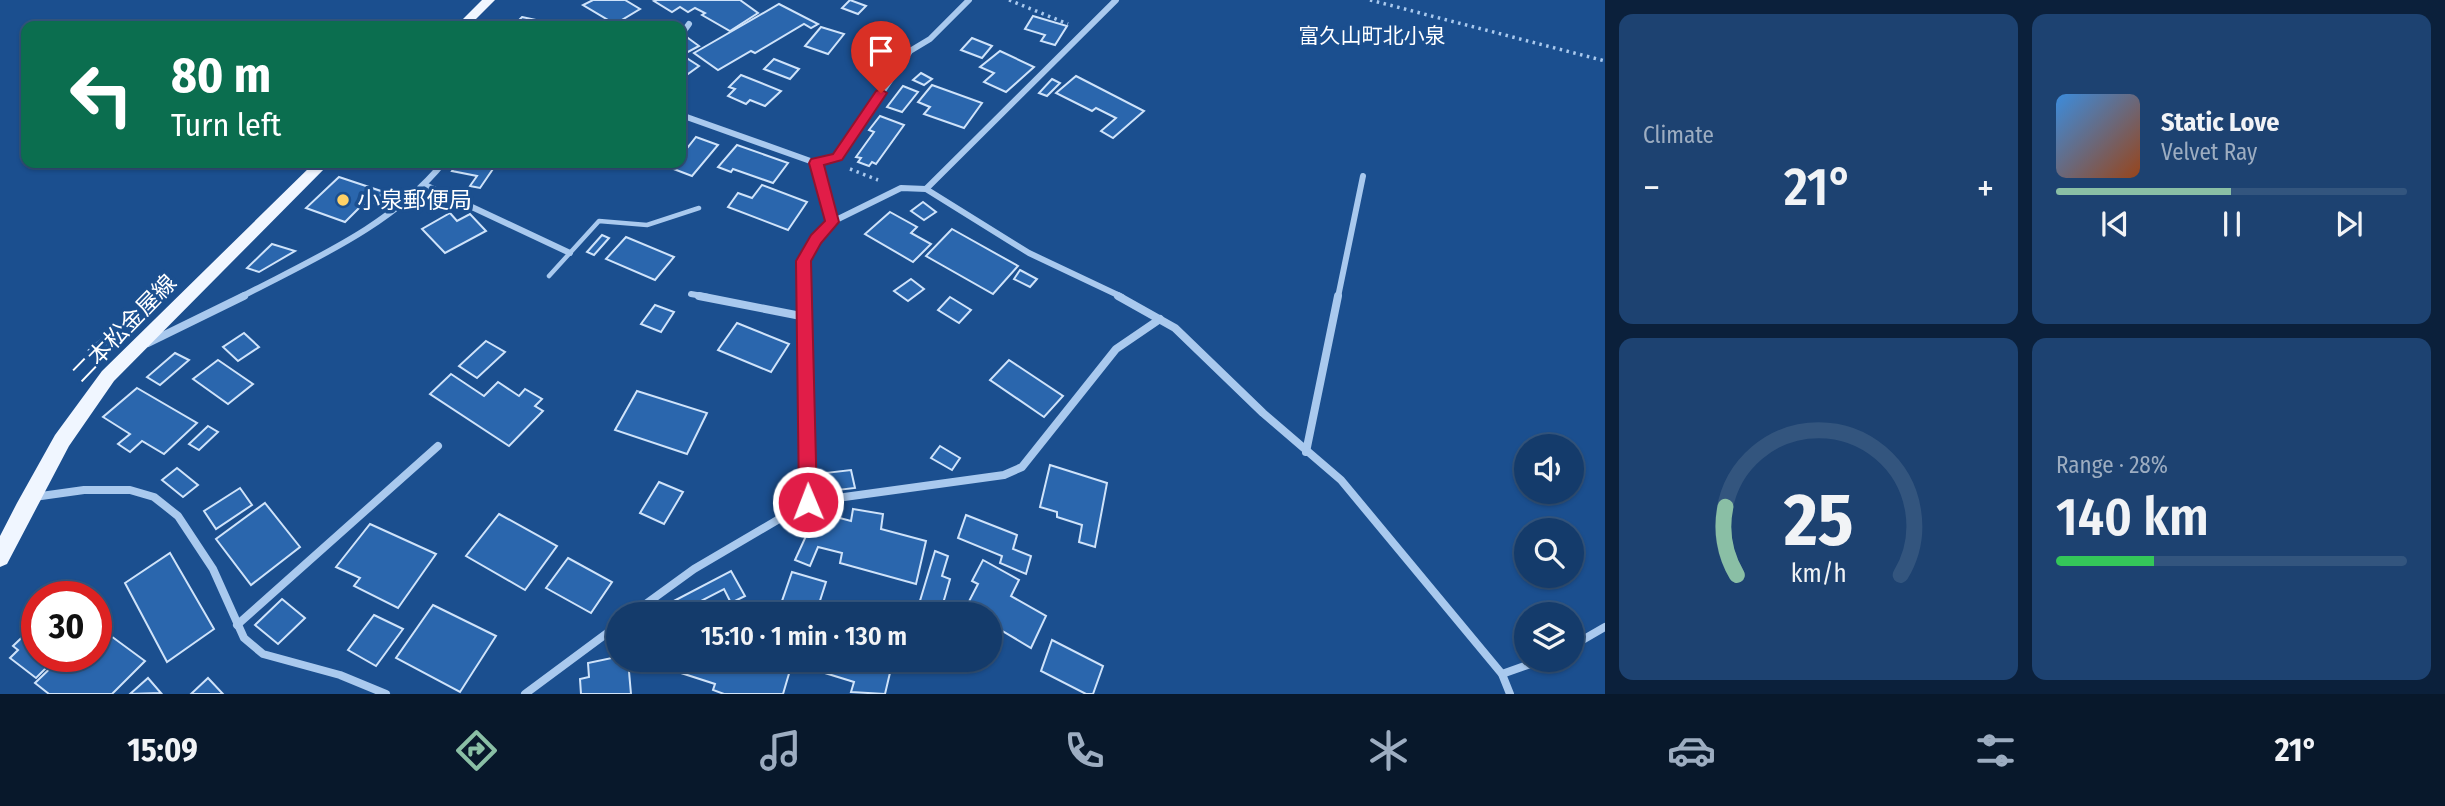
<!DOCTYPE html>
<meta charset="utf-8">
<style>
:root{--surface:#143b6b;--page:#1d4271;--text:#f1f3f6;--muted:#9dadc1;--line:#33557e;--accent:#8abfa5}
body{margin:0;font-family:"Fira Sans Condensed","Noto Sans JP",sans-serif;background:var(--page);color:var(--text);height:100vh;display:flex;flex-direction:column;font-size:26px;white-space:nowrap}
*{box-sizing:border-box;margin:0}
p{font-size:23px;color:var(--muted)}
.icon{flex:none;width:38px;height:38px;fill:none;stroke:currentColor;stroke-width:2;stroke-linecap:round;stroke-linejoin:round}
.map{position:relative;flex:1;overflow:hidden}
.panel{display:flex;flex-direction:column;gap:14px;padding:14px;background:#0b203b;width:840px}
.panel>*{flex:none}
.banner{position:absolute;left:21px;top:21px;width:665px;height:147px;border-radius:14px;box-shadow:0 2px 5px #0004,0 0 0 2px var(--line);background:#0b6e4f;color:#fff;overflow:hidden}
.controls{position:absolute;left:1514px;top:434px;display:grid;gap:14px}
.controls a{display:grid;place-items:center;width:70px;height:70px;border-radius:50%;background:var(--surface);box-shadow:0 2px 5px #0004,0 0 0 2px var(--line);font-size:35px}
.speed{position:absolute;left:21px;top:581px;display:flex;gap:14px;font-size:35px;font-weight:700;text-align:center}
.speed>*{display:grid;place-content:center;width:91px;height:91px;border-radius:50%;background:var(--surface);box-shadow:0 2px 5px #0004,0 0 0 2px var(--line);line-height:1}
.speed .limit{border:10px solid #d22;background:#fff;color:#111}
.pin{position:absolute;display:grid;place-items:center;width:60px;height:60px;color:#fff;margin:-72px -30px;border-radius:50% 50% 50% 0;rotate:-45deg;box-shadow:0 0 7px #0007}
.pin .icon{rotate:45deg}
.me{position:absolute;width:77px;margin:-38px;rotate:359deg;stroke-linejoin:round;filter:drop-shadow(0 0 5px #0008)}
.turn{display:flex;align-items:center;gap:24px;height:147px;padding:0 35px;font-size:32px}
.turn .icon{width:91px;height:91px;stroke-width:2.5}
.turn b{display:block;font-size:49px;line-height:60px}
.big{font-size:52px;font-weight:600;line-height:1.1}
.panel .widget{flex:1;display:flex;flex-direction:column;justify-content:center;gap:10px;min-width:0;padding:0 24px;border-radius:14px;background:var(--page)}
.panel .dial{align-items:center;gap:0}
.dial svg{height:182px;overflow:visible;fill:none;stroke:var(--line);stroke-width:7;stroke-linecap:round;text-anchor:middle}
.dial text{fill:var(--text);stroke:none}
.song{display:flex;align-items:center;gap:21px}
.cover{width:84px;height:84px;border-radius:10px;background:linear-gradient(135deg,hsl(210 70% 55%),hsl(20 70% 35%))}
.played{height:7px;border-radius:4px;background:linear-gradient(90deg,var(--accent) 50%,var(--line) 50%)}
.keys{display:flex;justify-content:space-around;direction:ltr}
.heat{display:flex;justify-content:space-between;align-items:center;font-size:38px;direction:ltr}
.charge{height:10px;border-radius:5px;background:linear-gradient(90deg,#34c759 28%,var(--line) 0)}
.panel .tiles{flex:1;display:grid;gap:14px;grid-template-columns:repeat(2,1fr)}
.trip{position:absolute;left:606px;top:602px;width:396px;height:70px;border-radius:35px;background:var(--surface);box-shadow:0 2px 5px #0004,0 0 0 2px var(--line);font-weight:600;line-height:70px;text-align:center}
.tabs{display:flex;height:112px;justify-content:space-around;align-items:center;background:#08182b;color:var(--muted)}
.tabs .icon{width:49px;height:49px}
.tabs .active{color:var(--accent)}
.tabs b{font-size:32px;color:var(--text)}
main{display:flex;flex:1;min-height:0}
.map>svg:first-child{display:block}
</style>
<main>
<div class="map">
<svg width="1605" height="694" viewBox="0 0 1605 694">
<rect width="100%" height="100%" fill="#1b4f8f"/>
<g fill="#2a66ad" stroke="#cfe3fa" stroke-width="2">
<polygon points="593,0 625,0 640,9 615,24 583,5"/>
<polygon points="657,0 740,0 758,13 730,31 702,15 705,13 695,8 688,12 680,7 672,12 654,1"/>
<polygon points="850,0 866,6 858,14 842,8"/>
<polygon points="779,4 818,24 811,28 804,24 755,53 751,51 718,70 694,53"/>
<polygon points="1033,16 1067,26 1055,45 1041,41 1045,35 1025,29"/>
<polygon points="522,17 541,21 536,26 513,26"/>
<polygon points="821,27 844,34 828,54 805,46"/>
<polygon points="688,38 699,46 682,55 699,66 681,79 681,42"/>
<polygon points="972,38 992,46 982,58 961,50"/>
<polygon points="1000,51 1034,67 1006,92 984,82 994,73 980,67"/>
<polygon points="774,59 799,69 790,79 764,69"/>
<polygon points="921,73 932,79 924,85 913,80"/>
<polygon points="741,75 781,91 765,106 750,100 746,104 728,96 735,89 729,87"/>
<polygon points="1076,76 1144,111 1113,138 1101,131 1116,118 1096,108 1092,111 1056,93"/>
<polygon points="1052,79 1060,83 1047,96 1039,93"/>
<polygon points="932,85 982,103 964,128 924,114 930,107 918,102"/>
<polygon points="903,86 918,92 902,112 887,107"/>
<polygon points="880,116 904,125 876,164 872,162 869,166 858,162 861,158 856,157 874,132 869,130"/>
<polygon points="696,137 718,145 692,176 658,163 681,163 681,144 688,147"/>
<polygon points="737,145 788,163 773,183 733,169 731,172 718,167"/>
<polygon points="458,163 497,163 480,188 470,186 477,176 452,171"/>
<polygon points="339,177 384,192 369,206 363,204 345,222 306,208"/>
<polygon points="762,185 807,202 788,230 728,207 738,193 752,198"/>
<polygon points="923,202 936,212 924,220 911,211"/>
<polygon points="890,212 917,227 911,233 931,244 913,262 865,234"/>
<polygon points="450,213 457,221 470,214 486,231 445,253 422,229"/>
<polygon points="952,229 1018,266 993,294 926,256"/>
<polygon points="602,235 609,238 594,255 587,252"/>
<polygon points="626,237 674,257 655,280 606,259"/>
<polygon points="272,244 295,251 259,272 247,268"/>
<polygon points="1020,270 1037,279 1030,287 1014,279"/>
<polygon points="911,279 924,289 908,301 894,291"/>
<polygon points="950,297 971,310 959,323 938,310"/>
<polygon points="655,305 674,312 661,332 641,324"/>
<polygon points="737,323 789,344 771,372 718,350"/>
<polygon points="244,333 259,347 238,361 223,347"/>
<polygon points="104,337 115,341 101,355 89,350"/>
<polygon points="486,341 505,352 477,378 459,366"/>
<polygon points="175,353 189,360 160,385 147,377"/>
<polygon points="218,360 253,384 228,404 193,379"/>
<polygon points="1009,360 1063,396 1044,417 990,380"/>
<polygon points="451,374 484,396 498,382 519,396 525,389 542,399 535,406 543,411 509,446 430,394"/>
<polygon points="137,388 197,423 164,454 142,441 130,452 118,444 130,434 103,417"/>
<polygon points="637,391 707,413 687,454 615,430"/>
<polygon points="208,426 218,432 199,450 189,444"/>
<polygon points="940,446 960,458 952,470 931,458"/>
<polygon points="1050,465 1107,483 1095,547 1079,542 1082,525 1057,517 1057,512 1040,507"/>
<polygon points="177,468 198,485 183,497 162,480"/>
<polygon points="851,470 855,488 829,491 825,473"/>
<polygon points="659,482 683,492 664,524 640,513"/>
<polygon points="240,488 252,505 216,529 204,511"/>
<polygon points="265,503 300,547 251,585 216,539"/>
<polygon points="853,509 883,514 881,529 926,541 916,584 840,563 842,553 818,547 810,566 795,560 817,512 851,521"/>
<polygon points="499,514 557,546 525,590 466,556"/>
<polygon points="966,515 1017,535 1013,549 1031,556 1026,574 1000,563 1002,556 958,538"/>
<polygon points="370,524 436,554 398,608 354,586 360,578 336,567"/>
<polygon points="935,551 948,556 942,576 950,579 940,614 916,614"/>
<polygon points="170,553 214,629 167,662 125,583"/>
<polygon points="568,558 612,582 591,613 546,588"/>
<polygon points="983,560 1019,580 1011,596 1046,616 1031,648 989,623 989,614 974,614 965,609 978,584 972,581"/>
<polygon points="731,571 745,596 731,603 724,589 676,614 670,603"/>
<polygon points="792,572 826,582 816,613 782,601"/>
<polygon points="282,599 305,618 278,644 255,625"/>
<polygon points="433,605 496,636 460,692 396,658"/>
<polygon points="374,615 403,629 376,666 348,650"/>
<polygon points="37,623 37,656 58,656 36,678 10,658 18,650 13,646"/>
<polygon points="96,625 145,661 112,694 49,694 35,683 63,656 96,656"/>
<polygon points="1052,640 1103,666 1093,694 1086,694 1041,671"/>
<polygon points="618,645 618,660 628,660 631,694 581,694 580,679 589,677 588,663 612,658 611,646"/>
<polygon points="679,660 793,660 783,694 724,694 713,690 715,684 675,671"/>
<polygon points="829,660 893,660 885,694 851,692 854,682 825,673"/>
<polygon points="148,678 161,693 130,694"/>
<polygon points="208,678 223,694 191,694"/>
</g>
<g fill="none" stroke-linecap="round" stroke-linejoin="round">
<g stroke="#a9c9ee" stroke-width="3.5" stroke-dasharray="2.5 4.5" stroke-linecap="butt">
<polyline points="1009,0 1068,24"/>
<polyline points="1370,0 1605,61"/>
<polyline points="850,169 878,180"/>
</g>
<polyline stroke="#a9c9ee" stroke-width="4.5" points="549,276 599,221 647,225 699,208"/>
<g stroke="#a9c9ee" stroke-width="6">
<polyline points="681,35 689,24"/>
<polyline points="681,115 816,163 832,222"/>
<polyline points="816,163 838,157 910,51 930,39 969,0"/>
<polyline points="425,185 570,253"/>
<polyline points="926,189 1029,253 1122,297"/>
<polyline points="691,294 708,297"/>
<path d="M241 297C311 260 392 226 443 163"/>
<polyline points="805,297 804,261 816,239 832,222 901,188 926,189 1116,0"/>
<polyline points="1338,297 1363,176"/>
</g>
<g stroke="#a9c9ee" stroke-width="8">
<polyline points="699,296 806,317"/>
<polyline points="1118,296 1175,328 1263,413 1341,480 1502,674 1510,694"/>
<polyline points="148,343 244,296"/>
<polyline points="1306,452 1338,296"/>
<polyline points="34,497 84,490 130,490 154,497 178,516 213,569 244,638 263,654 340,675 386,694"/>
<polyline points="808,502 1004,475 1022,467 1116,349 1160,319"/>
<polyline points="632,614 694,569 808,502 805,296"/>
<polyline points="237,625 438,446"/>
<polyline points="1572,646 1605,627"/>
<polyline points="1502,674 1542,660"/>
<polyline points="525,694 618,625"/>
</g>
<g fill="#f0f6ff" fill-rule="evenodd">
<polygon points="482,0 495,0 469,26 456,26"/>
<polygon points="314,163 330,163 114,381 69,446 7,564 0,567 0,536 17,503 55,435 102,371"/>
</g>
</g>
<polygon fill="#e11d48" stroke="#92132f" stroke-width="2" points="881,89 887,93 842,160 824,165 839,222 821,243 811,261 817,502 814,508 808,510 802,508 799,502 796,261 811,235 825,221 809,163 811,159 833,154 876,91"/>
<circle fill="#ffd166" stroke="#1b4f8f" stroke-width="2.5" cx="343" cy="200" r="7"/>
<g text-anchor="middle" stroke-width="7" stroke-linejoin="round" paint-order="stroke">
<g font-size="21" fill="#fff" stroke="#1b4f8f">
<text x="1372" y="43">富久山町北小泉</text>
</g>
<g font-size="23" fill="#fff" stroke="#1b4f8f" text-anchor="start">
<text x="357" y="208">小泉郵便局</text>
</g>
<g font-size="23" fill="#fff" stroke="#1b4f8f">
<text transform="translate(124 328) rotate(-46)" y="8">二本松金屋線</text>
</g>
</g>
</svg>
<div class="controls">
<a><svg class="icon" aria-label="sound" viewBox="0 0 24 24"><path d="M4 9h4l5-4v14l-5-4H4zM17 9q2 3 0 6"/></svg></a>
<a><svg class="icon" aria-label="search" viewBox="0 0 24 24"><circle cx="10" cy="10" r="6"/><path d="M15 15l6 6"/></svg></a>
<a><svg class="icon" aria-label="layers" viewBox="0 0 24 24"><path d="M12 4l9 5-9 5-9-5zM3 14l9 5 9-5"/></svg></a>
</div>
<div class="speed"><div class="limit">30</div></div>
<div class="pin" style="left:881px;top:93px;background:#d93025"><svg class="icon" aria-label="arrive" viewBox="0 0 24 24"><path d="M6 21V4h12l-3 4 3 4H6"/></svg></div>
<svg class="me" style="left:808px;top:502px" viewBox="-20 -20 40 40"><circle r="17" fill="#e11d48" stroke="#fff" stroke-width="3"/><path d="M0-11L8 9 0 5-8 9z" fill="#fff"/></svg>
<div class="trip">15:10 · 1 min · 130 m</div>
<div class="banner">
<div class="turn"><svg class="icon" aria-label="left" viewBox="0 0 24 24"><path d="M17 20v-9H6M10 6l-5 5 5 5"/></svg><div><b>80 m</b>Turn left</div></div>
</div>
</div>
<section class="panel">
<div class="tiles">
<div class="widget"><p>Climate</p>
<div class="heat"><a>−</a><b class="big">21°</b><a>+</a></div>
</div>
<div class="widget">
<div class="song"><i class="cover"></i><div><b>Static Love</b><p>Velvet Ray</p></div></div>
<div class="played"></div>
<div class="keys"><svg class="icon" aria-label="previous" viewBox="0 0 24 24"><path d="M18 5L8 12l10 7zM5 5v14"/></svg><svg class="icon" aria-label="pause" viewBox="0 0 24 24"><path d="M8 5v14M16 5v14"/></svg><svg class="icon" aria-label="next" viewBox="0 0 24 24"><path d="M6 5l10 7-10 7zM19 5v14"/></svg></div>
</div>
<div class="widget dial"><svg viewBox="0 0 100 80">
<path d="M14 69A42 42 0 1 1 86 69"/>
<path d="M14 69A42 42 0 0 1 9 39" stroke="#8abfa5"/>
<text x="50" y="56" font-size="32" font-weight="700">25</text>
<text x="50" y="72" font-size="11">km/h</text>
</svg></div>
<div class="widget"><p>Range · 28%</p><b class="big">140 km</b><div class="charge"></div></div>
</div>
</section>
</main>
<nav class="tabs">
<b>15:09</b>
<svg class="icon active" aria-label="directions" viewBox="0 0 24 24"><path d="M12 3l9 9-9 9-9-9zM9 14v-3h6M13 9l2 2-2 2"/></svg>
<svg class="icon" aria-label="music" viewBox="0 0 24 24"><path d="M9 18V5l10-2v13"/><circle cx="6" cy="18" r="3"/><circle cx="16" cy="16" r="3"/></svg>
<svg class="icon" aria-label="phone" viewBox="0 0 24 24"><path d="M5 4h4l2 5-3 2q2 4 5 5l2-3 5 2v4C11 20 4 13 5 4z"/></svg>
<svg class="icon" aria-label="climate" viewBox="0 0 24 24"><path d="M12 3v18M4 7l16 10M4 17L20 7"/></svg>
<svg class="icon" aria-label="car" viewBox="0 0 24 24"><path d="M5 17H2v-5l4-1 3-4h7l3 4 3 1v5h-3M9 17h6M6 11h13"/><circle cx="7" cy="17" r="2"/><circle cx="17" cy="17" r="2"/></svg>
<svg class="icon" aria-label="filters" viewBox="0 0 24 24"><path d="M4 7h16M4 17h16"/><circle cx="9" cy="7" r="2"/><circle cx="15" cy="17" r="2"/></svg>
<b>21°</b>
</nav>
